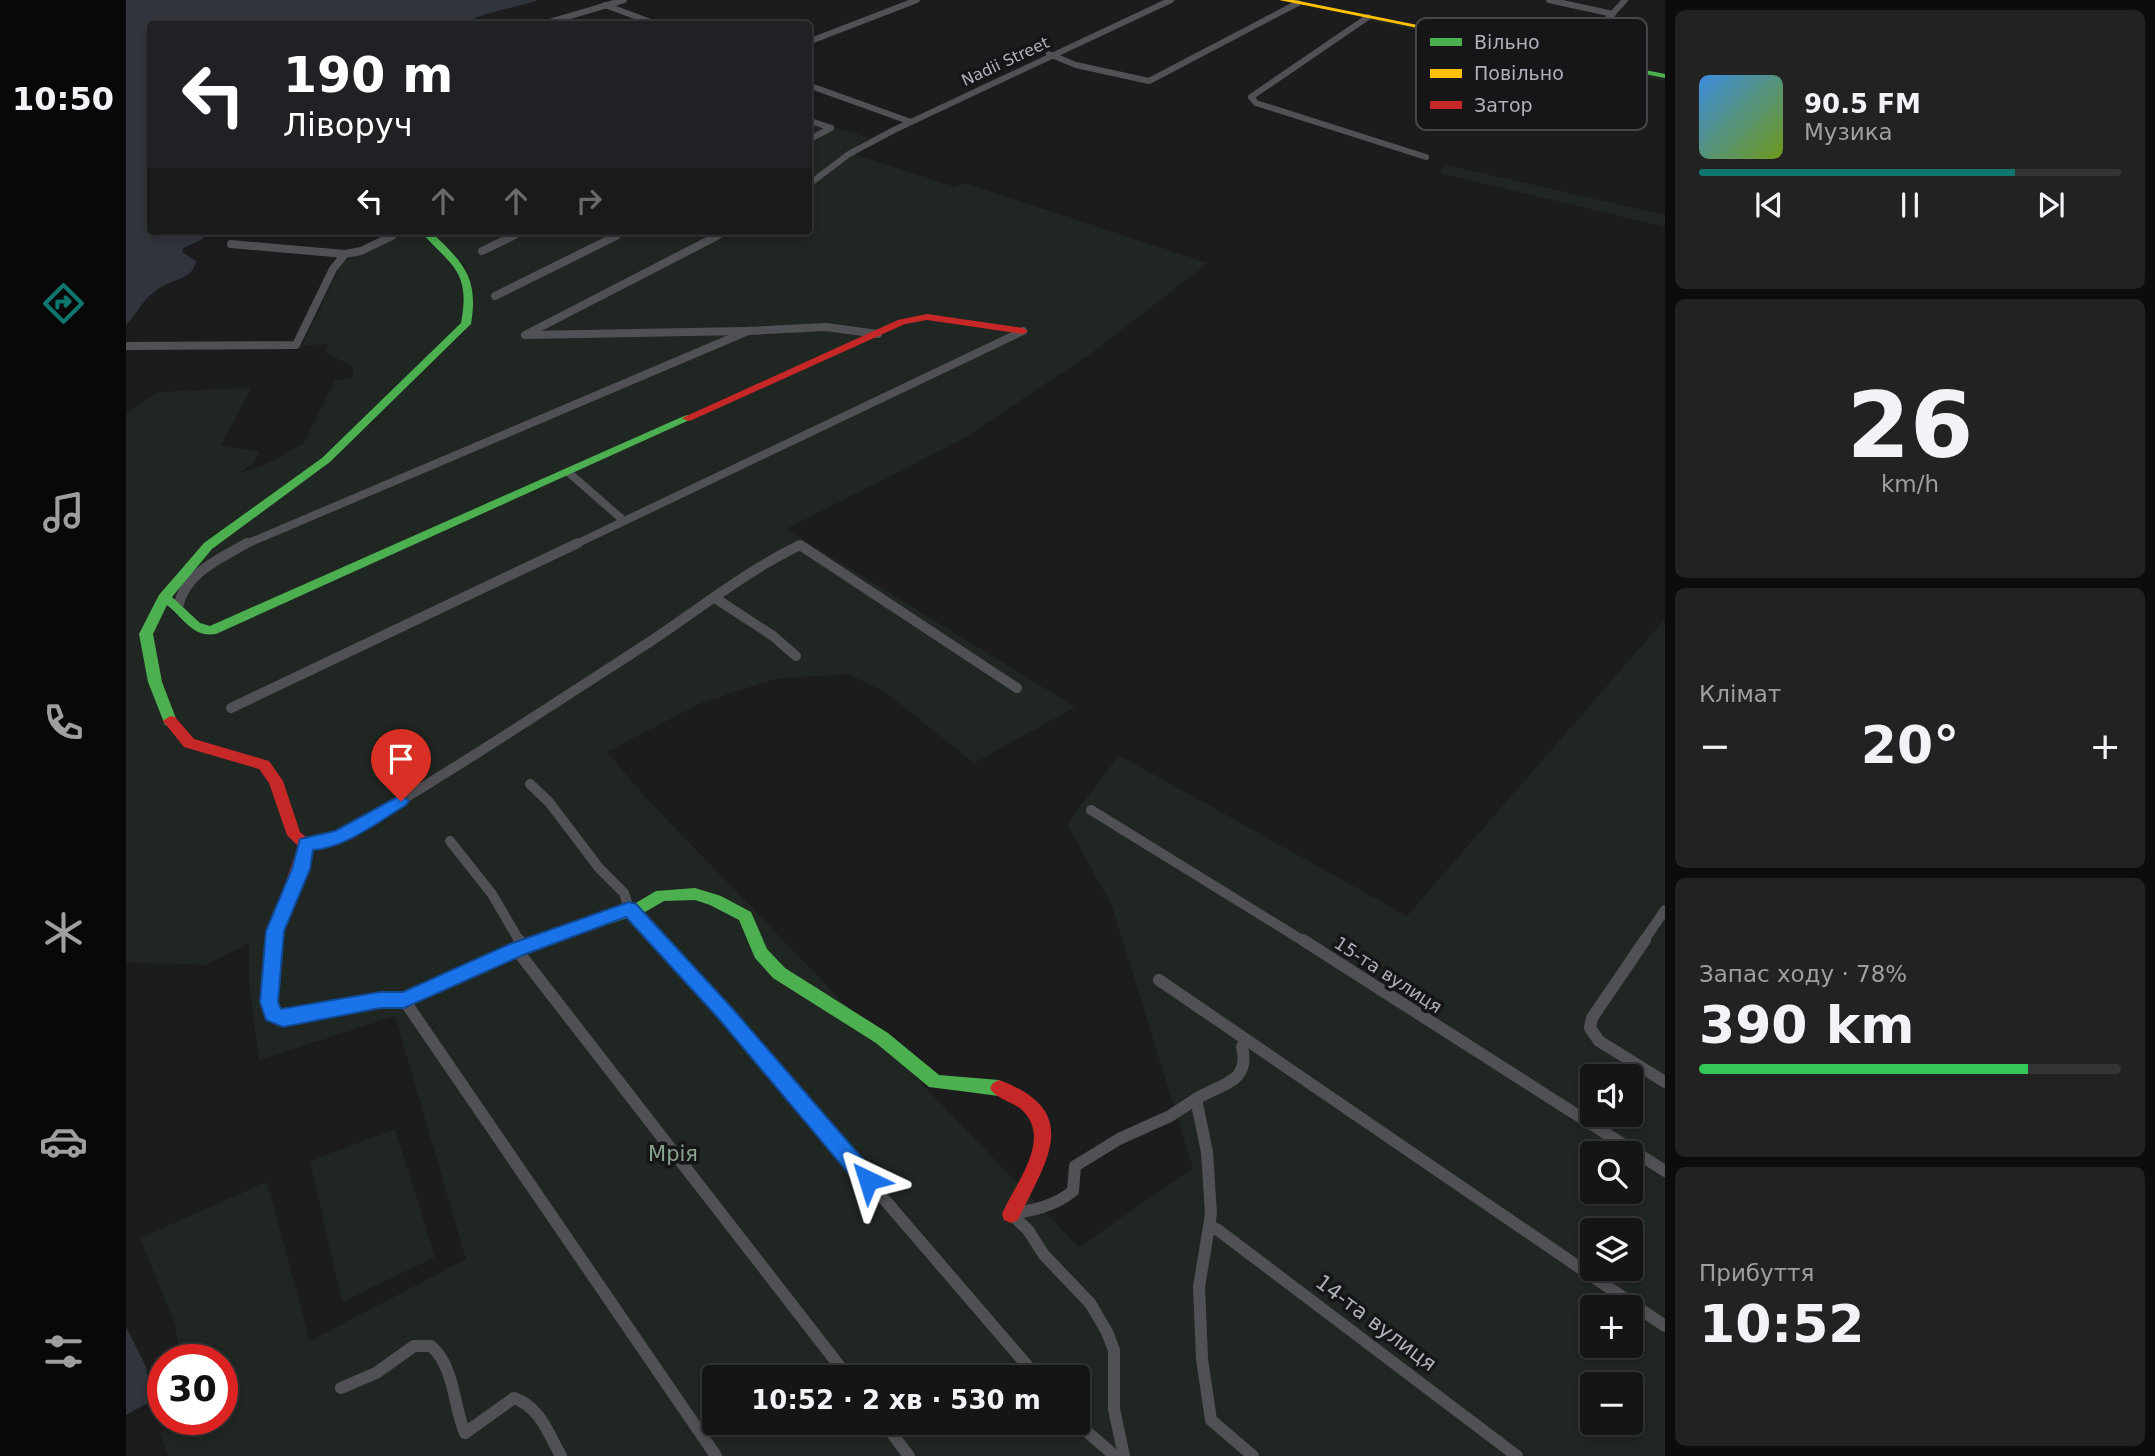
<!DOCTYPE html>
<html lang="uk">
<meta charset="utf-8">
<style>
:root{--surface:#151515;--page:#222;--text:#f1f3f6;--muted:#9d9fa0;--line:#343434;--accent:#0f766e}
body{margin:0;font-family:"DejaVu Sans",sans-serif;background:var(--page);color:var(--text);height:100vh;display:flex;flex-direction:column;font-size:26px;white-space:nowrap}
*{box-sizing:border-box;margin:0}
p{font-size:23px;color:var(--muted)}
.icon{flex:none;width:38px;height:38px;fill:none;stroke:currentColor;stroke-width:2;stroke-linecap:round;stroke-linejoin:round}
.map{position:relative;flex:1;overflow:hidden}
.side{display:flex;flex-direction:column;gap:10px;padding:10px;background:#0c0c0c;width:490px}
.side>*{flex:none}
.hud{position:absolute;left:21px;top:21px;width:665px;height:214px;border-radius:7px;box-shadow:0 4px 10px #0003,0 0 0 2px var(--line);background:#202124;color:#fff;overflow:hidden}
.fabs{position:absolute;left:1454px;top:1064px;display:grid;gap:14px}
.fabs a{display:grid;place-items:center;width:63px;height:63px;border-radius:7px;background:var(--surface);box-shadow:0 4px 10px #0003,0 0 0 2px var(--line);font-size:35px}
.speed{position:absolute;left:21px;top:1344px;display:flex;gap:14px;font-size:35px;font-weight:700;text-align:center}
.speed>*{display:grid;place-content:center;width:91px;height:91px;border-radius:50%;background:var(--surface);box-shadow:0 4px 10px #0003,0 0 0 2px var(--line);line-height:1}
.speed .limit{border:10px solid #d22;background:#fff;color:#111}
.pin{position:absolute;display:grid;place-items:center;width:60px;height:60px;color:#fff;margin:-72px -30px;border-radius:50% 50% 50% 0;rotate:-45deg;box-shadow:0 0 7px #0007}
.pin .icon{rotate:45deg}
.me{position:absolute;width:77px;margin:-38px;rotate:319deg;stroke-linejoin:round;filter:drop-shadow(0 0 5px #0008)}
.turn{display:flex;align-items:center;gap:24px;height:147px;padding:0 21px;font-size:32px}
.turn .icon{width:91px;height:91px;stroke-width:2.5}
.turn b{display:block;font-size:49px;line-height:60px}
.lanes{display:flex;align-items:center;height:66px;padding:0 21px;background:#0003;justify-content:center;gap:35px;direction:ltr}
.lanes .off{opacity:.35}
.big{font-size:52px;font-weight:800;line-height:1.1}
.side .tile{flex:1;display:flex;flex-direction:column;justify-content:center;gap:10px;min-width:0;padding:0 24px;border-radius:10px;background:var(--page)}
.side .dial{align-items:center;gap:0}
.dial b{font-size:91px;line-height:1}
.song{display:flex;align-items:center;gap:21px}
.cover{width:84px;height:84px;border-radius:10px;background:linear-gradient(135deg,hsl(210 70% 55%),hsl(80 70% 35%))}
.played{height:7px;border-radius:4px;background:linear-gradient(90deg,var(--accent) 75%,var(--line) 75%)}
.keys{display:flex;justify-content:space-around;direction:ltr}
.heat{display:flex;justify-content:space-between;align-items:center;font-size:38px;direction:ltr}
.charge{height:10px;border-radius:5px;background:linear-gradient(90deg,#34c759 78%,var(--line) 0)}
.trip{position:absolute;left:576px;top:1365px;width:388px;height:70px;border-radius:7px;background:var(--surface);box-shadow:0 4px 10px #0003,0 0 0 2px var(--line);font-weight:800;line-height:70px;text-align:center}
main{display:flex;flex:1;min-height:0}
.menu{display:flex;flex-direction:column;width:126px;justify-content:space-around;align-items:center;background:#080808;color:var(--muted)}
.menu .icon{width:49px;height:49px}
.menu .active{color:var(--accent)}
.menu b{font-size:32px;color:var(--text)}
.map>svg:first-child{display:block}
</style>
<main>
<nav class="menu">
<b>10:50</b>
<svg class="icon active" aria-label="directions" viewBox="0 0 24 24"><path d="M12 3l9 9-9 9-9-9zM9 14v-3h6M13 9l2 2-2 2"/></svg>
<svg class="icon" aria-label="music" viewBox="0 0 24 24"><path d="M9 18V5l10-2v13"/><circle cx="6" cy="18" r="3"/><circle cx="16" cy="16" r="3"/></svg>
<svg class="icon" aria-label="phone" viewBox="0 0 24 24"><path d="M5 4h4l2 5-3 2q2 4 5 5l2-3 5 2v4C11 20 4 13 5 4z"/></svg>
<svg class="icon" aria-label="climate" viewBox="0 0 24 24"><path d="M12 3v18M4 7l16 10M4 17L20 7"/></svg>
<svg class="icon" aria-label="car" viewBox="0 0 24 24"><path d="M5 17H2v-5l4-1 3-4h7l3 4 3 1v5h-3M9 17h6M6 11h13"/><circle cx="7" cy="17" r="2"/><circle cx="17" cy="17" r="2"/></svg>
<svg class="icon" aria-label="filters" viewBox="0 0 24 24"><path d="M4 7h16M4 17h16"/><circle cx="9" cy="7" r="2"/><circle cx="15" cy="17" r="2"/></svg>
</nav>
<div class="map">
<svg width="1539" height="1456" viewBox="0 0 1539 1456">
<rect width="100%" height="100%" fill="#1c1c1c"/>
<g fill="#202622" fill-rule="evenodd">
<polygon points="1243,18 1539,77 1539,81 1239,20"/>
<path d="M683 119 742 138 722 152 828 187 838 183 1082 263 967 352 835 440 660 529 949 707 848 763 759 692 722 674 648 679 573 704 481 752 521 799 953 1247 1067 1168 986 906 941 824 993 755 1281 916 1539 619V1456H42L34 1433 62 1419H96V1360H92L90 1345 53 1349 49 1324 14 1238 141 1182 184 1341 340 1259 269 1016 133 1060 123 983V943L80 965 0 962V414L32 392 125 388 95 446 134 451 128 463 112 474 143 463 178 443 209 381 226 377 228 367 200 353 202 344 176 346 216 263 279 231H294L332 269 336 277 337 323 331 329 205 450 99 537 205 461 341 329 344 323 340 266 305 231H682ZM1466 1076H1505V1115H1466ZM1466 1153H1505V1192H1466ZM1466 1230H1505V1269H1466ZM1466 1307H1505V1346H1466ZM588 1377H952V1423H588ZM1466 1384H1505V1423H1466Z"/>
<polygon points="1320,165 1539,215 1539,227 1313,173"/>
<polygon points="269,1129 309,1257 216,1302 184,1161"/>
</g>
<g fill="#30353d">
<path d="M0 0H412C387 9 359 11 336 24H24V231H84L75 240 57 248 56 252 70 261C67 279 48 279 35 287 16 299 14 310 0 325Z"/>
<polygon points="0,1327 20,1367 25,1401 0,1415"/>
</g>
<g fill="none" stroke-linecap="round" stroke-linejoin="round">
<g stroke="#515155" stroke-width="6">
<polyline points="1423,0 1487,14"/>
<polyline points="479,5 530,24"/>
<polyline points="1242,17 1125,97 1130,103 1300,157"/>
<polyline points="417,24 498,0"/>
<polyline points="682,42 791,0"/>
<polyline points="923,54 950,65 1023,81 1172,3"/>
<polyline points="1446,58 1499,0"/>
<polyline points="682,85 785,122"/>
<polyline points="682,120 705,128"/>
<polyline points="682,140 705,128"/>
<polyline points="682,185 723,154 768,130 1045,0"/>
<polyline points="262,238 276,231"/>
<polyline points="384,238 398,231"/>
<polyline points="486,238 500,231"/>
<polyline points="588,238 601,231"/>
</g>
<g stroke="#515155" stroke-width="8">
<polyline points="105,244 219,254 235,251 266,236"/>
<polyline points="356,251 387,236"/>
<polyline points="369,296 490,236"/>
<polyline points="399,335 591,236"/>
<polyline points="402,335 618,331"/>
<polyline points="2,346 170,345 207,269 219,254"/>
<polyline points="442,472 497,520"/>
<polyline points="118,545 622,331 700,327 752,334"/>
<polyline points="448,545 897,331"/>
</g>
<g stroke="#515155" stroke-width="10">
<polyline points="589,598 647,636 670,656"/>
<path d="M52 607C59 573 93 559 121 543"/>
<polyline points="105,708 452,543"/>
<polyline points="404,784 423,802 473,868 498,893 503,909 533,942"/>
<polyline points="965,810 1179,942"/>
<polyline points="324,841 366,894 394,942"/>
<path d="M180 844 200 842 215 836C320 775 420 709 522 643 572 610 620 571 674 545L891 688"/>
<polyline points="1517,942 1539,910"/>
</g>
<g stroke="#515155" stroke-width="12">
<polyline points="393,940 397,947"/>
<polyline points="532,940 599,1014 911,1377"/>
<polyline points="1177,940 1539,1171"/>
<polyline points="1519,940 1466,1018 1464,1028 1473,1041 1539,1082"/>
<polyline points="390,949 722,1377"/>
<polyline points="1033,980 1539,1326"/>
<polyline points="278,1000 590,1456"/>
<path d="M1120 1040 1116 1047C1125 1083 1094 1084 1070 1099L1081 1152 1085 1214 1073 1287 1076 1359 1085 1420 1127 1456"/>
<polyline points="1083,1226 1092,1230 1391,1456"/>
<path d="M215 1388 250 1373 288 1346H305C329 1367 327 1405 339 1433L388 1398C414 1407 422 1433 435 1456"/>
<polyline points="758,1423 783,1456"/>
<polyline points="951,1423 989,1456"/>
<path d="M998 1456 988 1409V1350L981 1332 964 1303 918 1255 902 1230 885 1214C908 1210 929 1206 947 1191L949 1166 993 1139 1044 1116 1070 1099"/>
</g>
<g fill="#4caf50" fill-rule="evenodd">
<polygon points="1401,46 1539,74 1539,78 1398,50 1397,48"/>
<path d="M294 231H304C337 262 353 277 345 324L204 462 86 549 46 597 74 623 84 626 558 416 562 415 568 418 90 634C66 638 57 617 41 605L27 634 36 682 51 721 44 726 39 725 22 682 13 634 33 595 78 543 196 458 335 323C345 270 325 266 294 231Z"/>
<polygon points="569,888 595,896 625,912 641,949 659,968 762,1033 813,1075 873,1080 879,1083 882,1088 879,1093 873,1096 803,1087 750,1043 647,978 629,958 613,920 584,905 569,900 538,901 519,912 395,954 278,1007 254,1007 157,1026 141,1019 135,1002 139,951 141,946 147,944 153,946 155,951 151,1002 154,1009 158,1012 254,993 277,993 384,944 508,904 530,891"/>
</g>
<polygon fill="#ffc107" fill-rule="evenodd" points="1153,0 1168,0 1405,48 1401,50"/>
<g fill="#c62828" fill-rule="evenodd">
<polygon points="801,314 897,328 902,331 897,334 801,320 779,324 566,420 562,421 556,418 772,320"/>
<polygon points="44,716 49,717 68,739 143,761 157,781 174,832 188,844 160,924 153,956 147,958 141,956 139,951 141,937 172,846 161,835 143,783 133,769 58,747 37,721"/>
<path d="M873 1080C959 1112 919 1162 892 1220L885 1223 878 1220 876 1214C889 1183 928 1139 895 1109 886 1102 869 1098 864 1088L867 1083Z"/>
</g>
</g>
<path fill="#1a73e8" stroke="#114b97" stroke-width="2" d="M275 795 283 801 280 805C252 822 221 847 187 850L184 869 158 931 152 1002 155 1009 254 992H277L384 944 503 902 510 904 606 1008 749 1173 752 1180 749 1187 742 1190 734 1187 593 1019 500 917 397 955 278 1008H254L157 1027 140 1020 134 1002 140 931 166 869 174 839 209 831Z"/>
<g text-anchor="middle" stroke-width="7" stroke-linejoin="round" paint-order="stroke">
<g font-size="16" fill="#afb1bb" stroke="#161618">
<text transform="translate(879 61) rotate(-25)" y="6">Nadii Street</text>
</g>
<g font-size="18" fill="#afb1bb" stroke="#161618">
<text transform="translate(1262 975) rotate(33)" y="6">15-та вулиця</text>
</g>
<g font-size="21" fill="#89a38e" stroke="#161618">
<text x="547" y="1161">Мрія</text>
</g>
<g font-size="21" fill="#afb1bb" stroke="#161618">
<text transform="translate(1250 1323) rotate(37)" y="7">14-та вулиця</text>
</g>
</g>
<rect x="1290" y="18" width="231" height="112" rx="10" fill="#161618" stroke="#444449" stroke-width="2"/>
<rect x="1304" y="38" width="32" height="8" fill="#4caf50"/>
<rect x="1304" y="69" width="32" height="9" fill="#ffc107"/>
<rect x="1304" y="101" width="32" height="8" fill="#c62828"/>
<g font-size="19" fill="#afb1bb">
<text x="1348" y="49">Вільно</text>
<text x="1348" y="80">Повільно</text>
<text x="1348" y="112">Затор</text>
</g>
</svg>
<div class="fabs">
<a><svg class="icon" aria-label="sound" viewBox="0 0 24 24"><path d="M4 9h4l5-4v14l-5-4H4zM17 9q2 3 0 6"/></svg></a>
<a><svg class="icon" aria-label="search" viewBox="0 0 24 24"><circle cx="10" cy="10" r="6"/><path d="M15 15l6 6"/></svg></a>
<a><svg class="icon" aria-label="layers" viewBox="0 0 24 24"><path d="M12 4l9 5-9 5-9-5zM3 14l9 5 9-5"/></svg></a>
<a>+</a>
<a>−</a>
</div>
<div class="speed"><div class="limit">30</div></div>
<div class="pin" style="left:275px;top:801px;background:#d93025"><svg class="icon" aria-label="arrive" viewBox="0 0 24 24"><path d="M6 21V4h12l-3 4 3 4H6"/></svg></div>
<svg class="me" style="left:742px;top:1180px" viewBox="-20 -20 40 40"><path d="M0-17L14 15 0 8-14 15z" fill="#1a73e8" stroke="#fff" stroke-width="4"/></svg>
<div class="trip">10:52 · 2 хв · 530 m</div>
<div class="hud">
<div class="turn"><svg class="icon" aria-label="left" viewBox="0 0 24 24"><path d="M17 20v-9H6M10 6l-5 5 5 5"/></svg><div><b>190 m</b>Ліворуч</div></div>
<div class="lanes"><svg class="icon" aria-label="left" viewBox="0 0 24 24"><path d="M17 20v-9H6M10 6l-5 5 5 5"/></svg><svg class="icon off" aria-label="ahead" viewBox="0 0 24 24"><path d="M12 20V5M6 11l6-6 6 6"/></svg><svg class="icon off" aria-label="ahead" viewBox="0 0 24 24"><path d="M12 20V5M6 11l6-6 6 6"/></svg><svg class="icon off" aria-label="right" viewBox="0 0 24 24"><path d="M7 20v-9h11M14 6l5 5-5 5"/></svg></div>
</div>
</div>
<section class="side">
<div class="tile">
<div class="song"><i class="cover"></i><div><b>90.5 FM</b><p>Музика</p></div></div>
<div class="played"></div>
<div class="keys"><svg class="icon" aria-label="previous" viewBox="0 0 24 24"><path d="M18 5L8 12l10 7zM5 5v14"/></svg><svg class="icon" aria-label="pause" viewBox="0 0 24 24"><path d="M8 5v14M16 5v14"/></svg><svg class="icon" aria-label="next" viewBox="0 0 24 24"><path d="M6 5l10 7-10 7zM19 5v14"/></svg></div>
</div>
<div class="tile dial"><b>26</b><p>km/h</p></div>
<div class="tile"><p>Клімат</p>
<div class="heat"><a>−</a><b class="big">20°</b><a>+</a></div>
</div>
<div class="tile"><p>Запас ходу · 78%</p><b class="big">390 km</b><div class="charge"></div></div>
<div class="tile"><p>Прибуття</p><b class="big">10:52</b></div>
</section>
</main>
